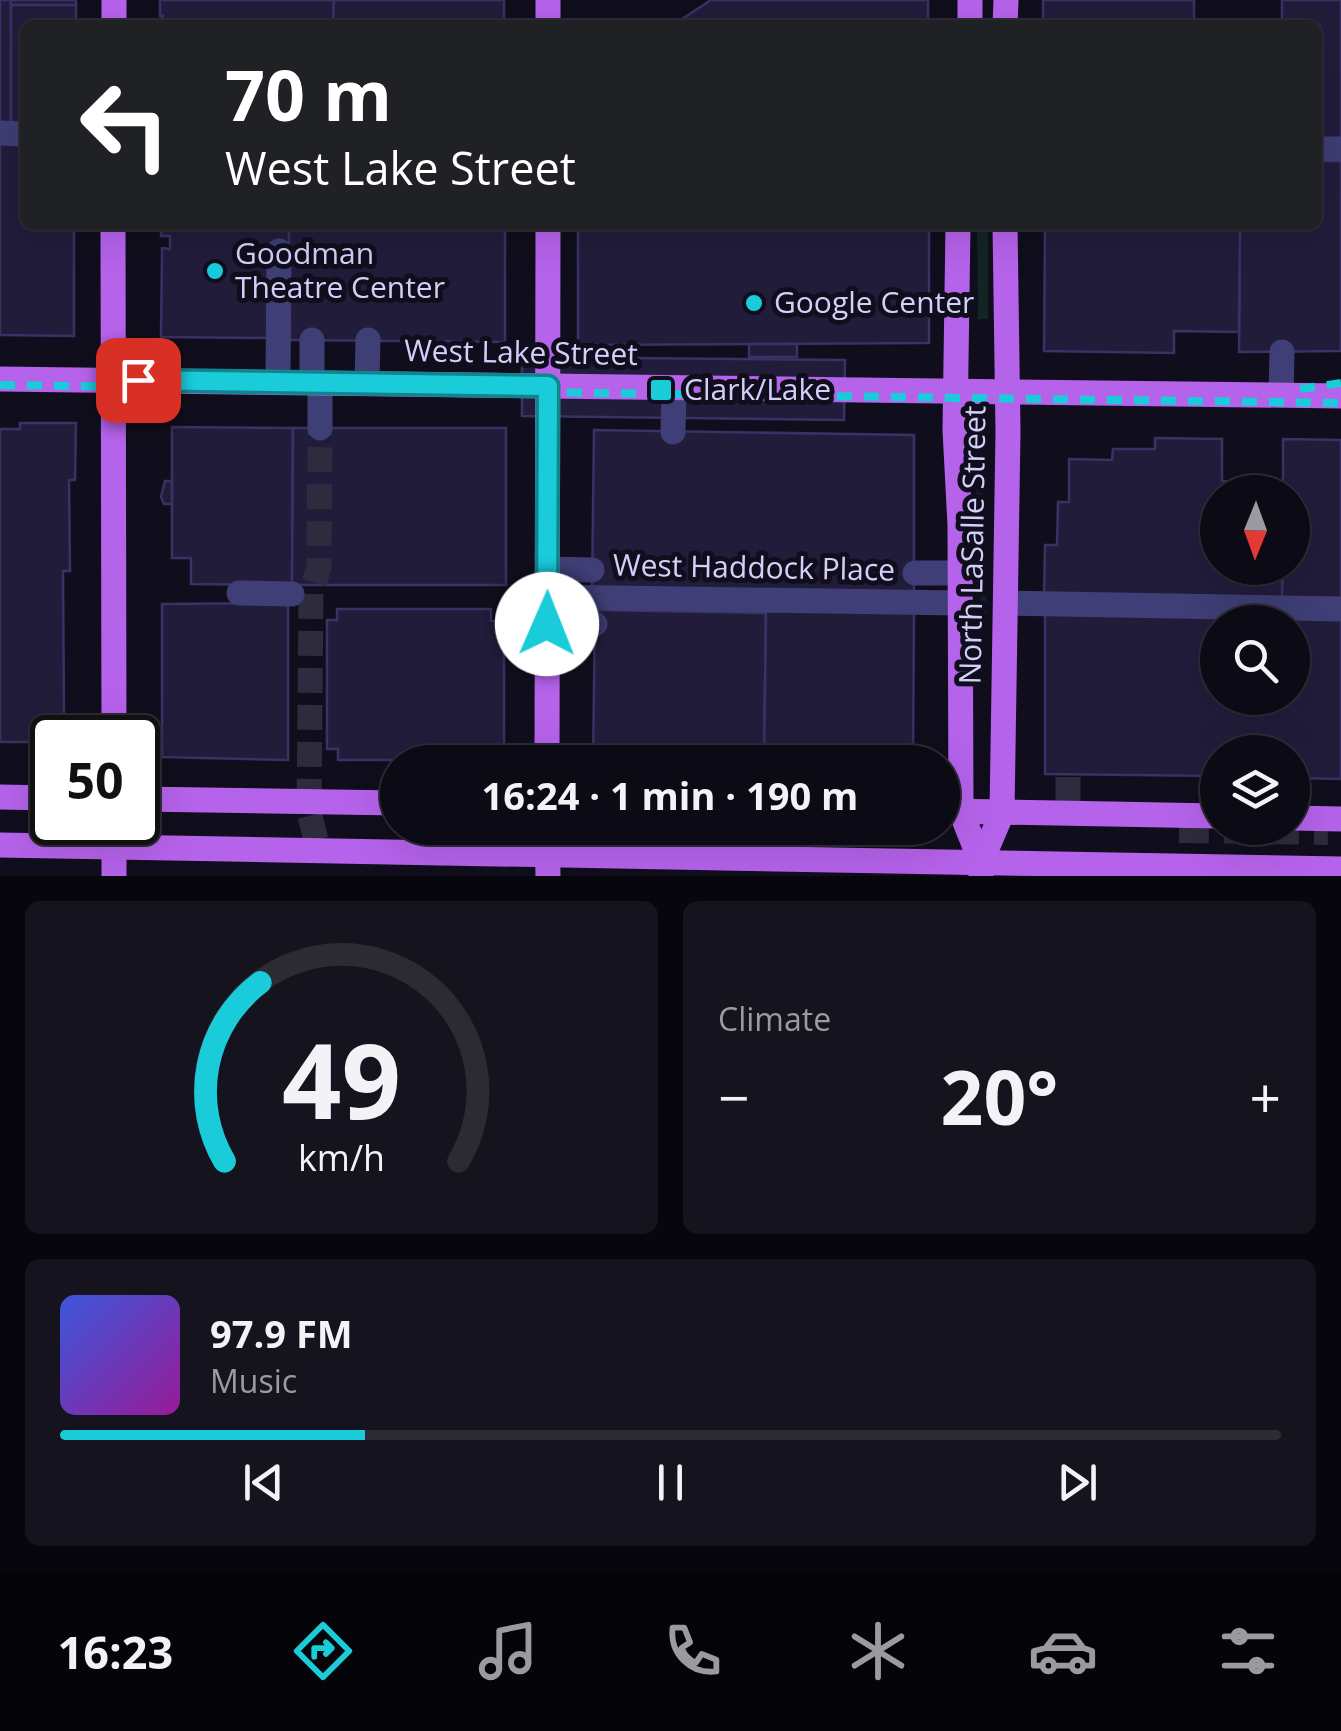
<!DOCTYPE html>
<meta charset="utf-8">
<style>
:root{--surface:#0c0a15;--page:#15131e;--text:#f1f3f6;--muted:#9a9aa0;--line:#2c2b34;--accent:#1accda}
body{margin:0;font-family:"Open Sans",sans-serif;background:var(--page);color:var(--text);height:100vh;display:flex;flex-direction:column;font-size:38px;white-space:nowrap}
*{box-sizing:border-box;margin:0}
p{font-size:32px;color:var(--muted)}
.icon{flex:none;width:55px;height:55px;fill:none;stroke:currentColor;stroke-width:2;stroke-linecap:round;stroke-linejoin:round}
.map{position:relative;height:876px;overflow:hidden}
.details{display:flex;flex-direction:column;gap:25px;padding:25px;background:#07060c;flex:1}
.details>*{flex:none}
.hud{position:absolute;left:20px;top:20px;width:1302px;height:210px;border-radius:15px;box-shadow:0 10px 40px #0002,0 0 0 2px var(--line);background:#202124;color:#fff;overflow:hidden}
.needle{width:65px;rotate:181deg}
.buttons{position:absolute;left:1200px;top:475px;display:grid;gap:20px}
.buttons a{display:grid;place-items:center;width:110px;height:110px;border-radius:50%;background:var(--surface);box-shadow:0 10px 40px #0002,0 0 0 2px var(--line);font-size:50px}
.speed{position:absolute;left:30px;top:715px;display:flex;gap:20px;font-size:50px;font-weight:700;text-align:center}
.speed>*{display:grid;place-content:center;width:130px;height:130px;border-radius:50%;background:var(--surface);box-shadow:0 10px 40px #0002,0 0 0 2px var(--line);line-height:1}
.speed .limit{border:5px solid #111;border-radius:15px;background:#fff;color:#111}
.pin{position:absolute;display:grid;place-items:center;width:85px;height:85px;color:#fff;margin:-42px;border-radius:20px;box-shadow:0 5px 15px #0006}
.me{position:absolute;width:110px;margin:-55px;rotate:1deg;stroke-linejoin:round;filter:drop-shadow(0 0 8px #0008)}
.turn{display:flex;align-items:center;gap:35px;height:210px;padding:0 40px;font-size:45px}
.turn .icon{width:130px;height:130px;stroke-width:2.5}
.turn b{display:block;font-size:70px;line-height:85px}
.big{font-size:75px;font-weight:700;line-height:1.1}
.details .card{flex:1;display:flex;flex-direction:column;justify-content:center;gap:15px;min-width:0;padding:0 35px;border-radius:15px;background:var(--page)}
.details .dial{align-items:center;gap:0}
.dial svg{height:260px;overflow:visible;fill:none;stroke:var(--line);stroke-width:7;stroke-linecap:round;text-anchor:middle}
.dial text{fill:var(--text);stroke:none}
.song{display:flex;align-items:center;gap:30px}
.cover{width:120px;height:120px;border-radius:15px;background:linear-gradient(135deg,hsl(230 70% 55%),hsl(300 70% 35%))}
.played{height:10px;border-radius:5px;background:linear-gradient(90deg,var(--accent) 25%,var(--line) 25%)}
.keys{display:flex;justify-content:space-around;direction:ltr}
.heat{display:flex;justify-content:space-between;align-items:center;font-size:55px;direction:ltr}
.details .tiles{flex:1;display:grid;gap:25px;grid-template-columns:1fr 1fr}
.card:last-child{grid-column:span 2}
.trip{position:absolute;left:380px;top:745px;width:580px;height:100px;border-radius:50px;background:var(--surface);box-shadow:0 10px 40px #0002,0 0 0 2px var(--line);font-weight:700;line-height:100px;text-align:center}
.tabs{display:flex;height:160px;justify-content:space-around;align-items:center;background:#050408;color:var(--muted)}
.tabs .icon{width:70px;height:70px}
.tabs .on{color:var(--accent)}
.tabs b{font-size:45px;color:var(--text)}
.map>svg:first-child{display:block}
</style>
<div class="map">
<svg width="1341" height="876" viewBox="0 0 1341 876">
<rect width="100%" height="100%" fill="#100e1c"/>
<g fill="#122524">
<polygon points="988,227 988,319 978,319 977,228"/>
<polygon points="975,461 981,462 987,613 981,612"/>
</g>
<g fill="#221c3b" stroke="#3a3164" stroke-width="2.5" fill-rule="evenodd">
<rect x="0" y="0" width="11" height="123"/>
<rect x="11" y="0" width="65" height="5"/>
<polygon points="160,0 334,0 333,25 159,25 163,16 160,16"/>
<polygon points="334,0 504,0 504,25 333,25"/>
<polygon points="711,0 928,0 928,25 673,25"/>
<rect x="1043" y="0" width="151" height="25"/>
<polygon points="1282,0 1341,0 1341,140 1318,140 1318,25 1282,25"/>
<polygon points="11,5 76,5 76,25 25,25 25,123 11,123"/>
<polygon points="0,143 25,143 25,225 74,225 74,336 0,335"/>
<polygon points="1318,161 1341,161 1341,351 1239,352 1240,225 1318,225"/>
<polygon points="161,225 289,225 289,245 268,338 161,337 162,248 170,249 170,236 161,236"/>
<polygon points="289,225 505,225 505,342 290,340"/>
<polygon points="578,225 929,225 929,343 578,345"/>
<polygon points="1045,225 1240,225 1239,332 1174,331 1174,353 1044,351"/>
<rect x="749" y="344" width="48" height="13"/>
<polygon points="522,357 845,360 844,420 522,416"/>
<polygon points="20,423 76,423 75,480 69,480 70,571 63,571 64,715 69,715 69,738 52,738 52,747 37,747 37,742 0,742 0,429 20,429"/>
<polygon points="172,427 293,428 292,585 191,584 191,558 172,558"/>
<polygon points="293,428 506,428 506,585 292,585"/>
<polygon points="594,430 914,435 914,594 592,590"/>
<polygon points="1155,438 1222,439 1222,481 1233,482 1232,492 1218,492 1218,568 1282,568 1282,599 1044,596 1045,545 1057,545 1058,502 1069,502 1069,459 1112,460 1113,449 1155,449"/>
<polygon points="1283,439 1341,440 1341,600 1282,599 1283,568 1292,568 1292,492 1283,492"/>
<polygon points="165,481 172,481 172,504 164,504 161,497"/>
<polygon points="288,603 288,760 162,757 162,604"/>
<polygon points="337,609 491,609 491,621 504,621 504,749 492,748 492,760 338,760 338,749 327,749 327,620 337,620"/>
<polygon points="595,610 766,613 764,759 743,758 743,762 593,762"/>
<polygon points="766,611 914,612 913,762 764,762"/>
<path d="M1045 614 1341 619V779L1292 778V752H1218V776L1045 774ZM1218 622H1292V698H1218Z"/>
</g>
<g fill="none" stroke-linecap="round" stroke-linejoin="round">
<g stroke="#2d2b3d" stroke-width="25" stroke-dasharray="25 12" stroke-linecap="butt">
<polyline points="1068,802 1068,773"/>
<polyline points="316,840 309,812 311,593 319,567 320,428"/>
</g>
<polyline stroke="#2d2b3d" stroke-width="30" stroke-dasharray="30 15" stroke-linecap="butt" points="1179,828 1328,830"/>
<g stroke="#3f3e76" stroke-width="25">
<polyline points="0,133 25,134"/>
<polyline points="1318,149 1341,149"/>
<polyline points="278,382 279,251"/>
<polyline points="312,382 312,340"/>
<polyline points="320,382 320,428"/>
<polyline points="367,383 368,340"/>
<polyline points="1281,395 1282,352"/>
<polyline points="673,432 674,388"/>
<polyline points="548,569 592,570"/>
<polyline points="915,573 961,573"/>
<polyline points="239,593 292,594"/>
<polyline points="547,597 960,603"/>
<polyline points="1006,603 1341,609"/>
<polyline points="547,624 595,624"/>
</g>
<g stroke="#b663ec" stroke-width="25">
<polyline points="548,0 548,25"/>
<polyline points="970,0 970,25"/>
<polyline points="114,25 114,0"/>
<polyline points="1005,25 1006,0"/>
<polyline points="113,225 114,738"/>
<polyline points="958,225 955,430 960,525 961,812 981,862 981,876"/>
<polyline points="0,379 1341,396"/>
<polyline points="547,762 548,225"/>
<polyline points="0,797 52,798"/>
<polyline points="138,799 398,803"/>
<polyline points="942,811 1218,816"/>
<polyline points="1292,818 1341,819"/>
<polyline points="547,828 548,876"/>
<polyline points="0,845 1341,869"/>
<polyline points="981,862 1002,813 1008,432 1005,225"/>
<polyline points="114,876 114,822"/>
</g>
<g stroke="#1accda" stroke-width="8" stroke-dasharray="15 12" stroke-linecap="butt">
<polyline points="0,385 1341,403"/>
<polyline points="1300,389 1341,383"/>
</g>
</g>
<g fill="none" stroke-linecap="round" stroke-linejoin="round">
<g stroke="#11858e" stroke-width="25">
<polyline id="route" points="138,380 548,386 547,624"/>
</g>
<use href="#route" stroke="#1accda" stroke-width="18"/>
</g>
<g fill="#1accda" stroke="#100e1c" stroke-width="4">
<circle cx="215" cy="271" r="10"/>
<circle cx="754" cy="303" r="10"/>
<rect x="649" y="378" width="24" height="24" rx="5"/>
</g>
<g text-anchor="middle" stroke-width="10" stroke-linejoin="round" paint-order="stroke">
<g font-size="30" fill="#d3cff9" stroke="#100e1c" text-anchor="start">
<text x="235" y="264">Goodman<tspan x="235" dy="34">Theatre Center</tspan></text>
<text x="774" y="313">Google Center</text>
<text x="684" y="400">Clark/Lake</text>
</g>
<g font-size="30" fill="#d3cff9" stroke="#100e1c">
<text transform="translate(521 353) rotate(1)" y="10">West Lake Street</text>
<text transform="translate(973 545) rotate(-89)" y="10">North LaSalle Street</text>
<text transform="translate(754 568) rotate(1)" y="10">West Haddock Place</text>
</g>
</g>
</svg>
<div class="buttons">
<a><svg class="needle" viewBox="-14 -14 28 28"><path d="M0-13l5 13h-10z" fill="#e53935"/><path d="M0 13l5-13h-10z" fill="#9a9aa0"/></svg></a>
<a><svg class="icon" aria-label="search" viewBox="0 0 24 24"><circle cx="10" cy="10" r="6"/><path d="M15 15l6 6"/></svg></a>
<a><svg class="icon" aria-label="layers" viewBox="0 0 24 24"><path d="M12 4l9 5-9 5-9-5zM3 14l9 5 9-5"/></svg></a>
</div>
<div class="speed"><div class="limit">50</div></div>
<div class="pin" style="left:138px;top:380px;background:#d93025"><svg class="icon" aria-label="arrive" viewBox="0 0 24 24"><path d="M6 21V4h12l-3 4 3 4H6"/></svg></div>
<svg class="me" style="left:547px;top:624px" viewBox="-20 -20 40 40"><circle r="19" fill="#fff"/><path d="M0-13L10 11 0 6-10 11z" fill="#1accda"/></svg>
<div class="trip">16:24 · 1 min · 190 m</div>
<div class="hud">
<div class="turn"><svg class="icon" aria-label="left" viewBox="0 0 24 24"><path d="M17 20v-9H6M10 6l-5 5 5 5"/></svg><div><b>70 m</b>West Lake Street</div></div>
</div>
</div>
<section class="details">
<div class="tiles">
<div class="card dial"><svg viewBox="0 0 100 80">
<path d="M14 69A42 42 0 1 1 86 69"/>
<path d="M14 69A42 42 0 0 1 25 14" stroke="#1accda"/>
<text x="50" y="56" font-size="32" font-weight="700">49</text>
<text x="50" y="72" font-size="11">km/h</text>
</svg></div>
<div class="card"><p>Climate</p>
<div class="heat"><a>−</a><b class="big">20°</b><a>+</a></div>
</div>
<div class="card">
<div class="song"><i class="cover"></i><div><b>97.9 FM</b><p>Music</p></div></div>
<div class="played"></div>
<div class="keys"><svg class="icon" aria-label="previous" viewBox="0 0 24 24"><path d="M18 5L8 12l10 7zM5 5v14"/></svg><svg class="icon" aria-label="pause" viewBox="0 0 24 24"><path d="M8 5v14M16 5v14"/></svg><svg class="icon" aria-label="next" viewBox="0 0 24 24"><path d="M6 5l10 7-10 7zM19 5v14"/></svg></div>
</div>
</div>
</section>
<nav class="tabs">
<b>16:23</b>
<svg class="icon on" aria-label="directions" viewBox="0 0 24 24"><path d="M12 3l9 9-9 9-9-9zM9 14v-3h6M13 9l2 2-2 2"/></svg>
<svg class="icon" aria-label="music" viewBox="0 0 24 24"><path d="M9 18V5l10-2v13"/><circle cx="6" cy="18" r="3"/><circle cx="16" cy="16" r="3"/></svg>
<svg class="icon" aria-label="phone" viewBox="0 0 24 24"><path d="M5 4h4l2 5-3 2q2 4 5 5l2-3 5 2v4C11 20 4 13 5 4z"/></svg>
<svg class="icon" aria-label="climate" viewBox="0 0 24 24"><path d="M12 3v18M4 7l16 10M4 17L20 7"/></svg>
<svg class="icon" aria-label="car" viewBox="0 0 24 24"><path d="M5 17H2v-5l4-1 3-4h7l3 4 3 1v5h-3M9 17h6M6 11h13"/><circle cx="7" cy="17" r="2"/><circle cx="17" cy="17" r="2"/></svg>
<svg class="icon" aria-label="filters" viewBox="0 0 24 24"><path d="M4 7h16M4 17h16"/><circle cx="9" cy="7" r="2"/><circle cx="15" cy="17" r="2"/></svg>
</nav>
